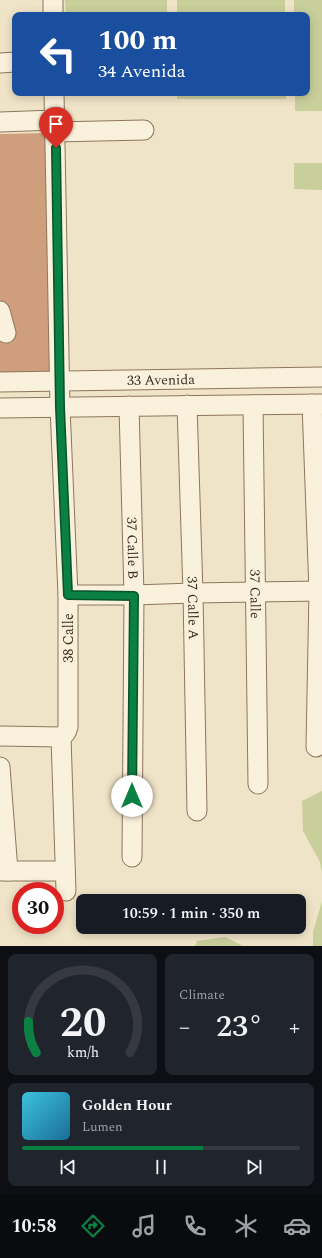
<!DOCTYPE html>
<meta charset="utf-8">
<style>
:root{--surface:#171b24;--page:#20242c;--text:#f1f3f6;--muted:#9ea1a6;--line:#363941;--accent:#0b8043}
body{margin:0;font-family:Spectral,serif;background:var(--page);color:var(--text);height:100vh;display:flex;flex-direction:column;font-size:15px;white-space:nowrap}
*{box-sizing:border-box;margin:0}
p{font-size:13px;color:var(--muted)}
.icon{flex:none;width:22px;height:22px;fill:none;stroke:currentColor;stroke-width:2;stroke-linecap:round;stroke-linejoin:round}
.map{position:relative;height:946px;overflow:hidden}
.panel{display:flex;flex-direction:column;gap:8px;padding:8px;background:#0d0f14;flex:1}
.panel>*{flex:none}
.banner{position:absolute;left:12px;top:12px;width:298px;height:84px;border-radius:8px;box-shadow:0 2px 10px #0003;background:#1a4fa0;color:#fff;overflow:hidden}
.speed{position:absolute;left:12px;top:882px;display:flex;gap:8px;font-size:20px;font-weight:700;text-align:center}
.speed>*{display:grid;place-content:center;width:52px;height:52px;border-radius:50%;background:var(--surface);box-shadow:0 2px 10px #0003;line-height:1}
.speed .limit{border:6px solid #d22;background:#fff;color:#111}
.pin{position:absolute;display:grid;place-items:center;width:34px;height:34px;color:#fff;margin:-41px -17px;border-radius:50% 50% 50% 0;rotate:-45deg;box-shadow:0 0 4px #0007}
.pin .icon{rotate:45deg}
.me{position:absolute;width:44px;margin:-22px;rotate:0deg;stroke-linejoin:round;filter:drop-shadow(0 0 3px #0008)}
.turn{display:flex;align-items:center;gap:14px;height:84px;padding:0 20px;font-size:18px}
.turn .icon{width:52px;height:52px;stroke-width:2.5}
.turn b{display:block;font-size:28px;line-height:34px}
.big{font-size:30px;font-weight:600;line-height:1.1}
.panel .tile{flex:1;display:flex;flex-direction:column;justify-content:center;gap:6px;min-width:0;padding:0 14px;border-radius:8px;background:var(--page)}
.panel .dial{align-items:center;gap:0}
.dial svg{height:104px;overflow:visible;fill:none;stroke:var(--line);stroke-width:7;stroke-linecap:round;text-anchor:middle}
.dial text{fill:var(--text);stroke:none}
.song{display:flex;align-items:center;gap:12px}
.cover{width:48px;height:48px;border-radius:6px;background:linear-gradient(135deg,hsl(190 70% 55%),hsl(200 70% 35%))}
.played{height:4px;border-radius:2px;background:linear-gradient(90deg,var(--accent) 65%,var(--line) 65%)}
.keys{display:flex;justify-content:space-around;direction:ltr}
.heat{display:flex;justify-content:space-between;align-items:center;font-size:22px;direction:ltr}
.panel .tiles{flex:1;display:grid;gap:8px;grid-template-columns:1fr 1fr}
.tile:last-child{grid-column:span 2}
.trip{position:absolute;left:76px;top:894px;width:230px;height:40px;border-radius:8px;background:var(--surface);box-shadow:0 2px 10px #0003;font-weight:600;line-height:40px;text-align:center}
.tab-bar{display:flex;height:64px;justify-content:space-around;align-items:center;background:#090b0e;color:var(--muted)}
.tab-bar .icon{width:28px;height:28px}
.tab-bar .selected{color:var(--accent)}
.tab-bar b{font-size:18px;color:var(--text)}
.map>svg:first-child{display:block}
</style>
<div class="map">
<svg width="322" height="946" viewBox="0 0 322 946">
<rect width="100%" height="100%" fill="#f0e4c8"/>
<g fill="#c9cf9b">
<polygon points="65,0 167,0 167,15 66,15"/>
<rect x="177" y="0" width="108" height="15"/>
<polygon points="294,0 322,0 322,111 295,111 295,93 307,93 307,15 294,15"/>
<rect x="177" y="93" width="109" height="6"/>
<polygon points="294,163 322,163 322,190 294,189"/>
<polygon points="322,791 322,873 320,862 303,831 302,801"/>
<polygon points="322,901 322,946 313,946 313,932"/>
<polygon points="225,937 243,946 195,946 197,941"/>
</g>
<polygon fill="#cf9f7d" points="49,133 53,377 0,377 0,134"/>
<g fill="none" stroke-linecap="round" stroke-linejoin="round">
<g stroke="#8d765c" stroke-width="21">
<g id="minor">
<polyline points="53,0 53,15"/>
<polyline points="0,63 15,62"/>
<polyline points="0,122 55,120"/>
<polyline points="55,132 144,130"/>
<polyline points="0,311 6,333"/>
<path id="s1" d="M0 382 322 377"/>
<polyline points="312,404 319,591 316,747"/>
<path id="s2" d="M187 405 193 593 197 811"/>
<path id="s3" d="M253 405 258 784"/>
<path id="s4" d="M129 406 134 595 132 857"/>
<polyline points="0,408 322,404"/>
<polyline points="68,595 134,595 193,593 322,591"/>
<path d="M0 736 61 737C65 735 67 732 68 727V595L60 407 54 93"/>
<polyline points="61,737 66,891"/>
<polyline points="0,767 8,871"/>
<polyline points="0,871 65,871"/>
</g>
</g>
<use href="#minor" stroke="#faf1dc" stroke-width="19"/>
</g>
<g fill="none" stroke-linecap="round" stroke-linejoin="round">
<g stroke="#07532c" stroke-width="10">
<polyline id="route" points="56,148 60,407 68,595 134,596 132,796"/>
</g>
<use href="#route" stroke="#0b8043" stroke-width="7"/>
</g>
<g text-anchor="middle" stroke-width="4" stroke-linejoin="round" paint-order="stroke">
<g font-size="14" fill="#3d2e20" stroke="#f7eed8">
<text dy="5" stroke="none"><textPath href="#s1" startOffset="161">33 Avenida</textPath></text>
<text dy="5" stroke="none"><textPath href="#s4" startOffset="142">37 Calle B</textPath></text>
<text dy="5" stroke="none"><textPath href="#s3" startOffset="189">37 Calle</textPath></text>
<text dy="5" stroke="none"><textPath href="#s2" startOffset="203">37 Calle A</textPath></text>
<text transform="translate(68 638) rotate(-90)" y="5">38 Calle</text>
</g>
</g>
</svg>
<div class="speed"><div class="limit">30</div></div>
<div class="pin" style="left:56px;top:148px;background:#d93025"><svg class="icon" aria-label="arrive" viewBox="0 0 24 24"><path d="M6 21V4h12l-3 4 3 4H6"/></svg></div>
<svg class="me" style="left:132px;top:796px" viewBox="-20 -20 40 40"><circle r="19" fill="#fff"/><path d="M0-13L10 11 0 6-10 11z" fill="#0b8043"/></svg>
<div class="trip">10:59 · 1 min · 350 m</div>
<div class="banner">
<div class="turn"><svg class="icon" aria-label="left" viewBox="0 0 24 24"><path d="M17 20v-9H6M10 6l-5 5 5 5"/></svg><div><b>100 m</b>34 Avenida</div></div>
</div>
</div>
<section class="panel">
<div class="tiles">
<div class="tile dial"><svg viewBox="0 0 100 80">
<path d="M14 69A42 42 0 1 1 86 69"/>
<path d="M14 69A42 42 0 0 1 8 45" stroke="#0b8043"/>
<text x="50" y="56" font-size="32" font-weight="700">20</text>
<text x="50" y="72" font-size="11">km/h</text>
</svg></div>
<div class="tile"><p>Climate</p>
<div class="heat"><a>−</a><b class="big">23°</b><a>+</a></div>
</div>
<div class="tile">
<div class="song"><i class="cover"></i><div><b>Golden Hour</b><p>Lumen</p></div></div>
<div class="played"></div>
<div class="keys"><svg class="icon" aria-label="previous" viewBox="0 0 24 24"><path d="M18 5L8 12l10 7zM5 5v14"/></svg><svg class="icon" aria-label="pause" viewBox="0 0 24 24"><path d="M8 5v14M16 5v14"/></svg><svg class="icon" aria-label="next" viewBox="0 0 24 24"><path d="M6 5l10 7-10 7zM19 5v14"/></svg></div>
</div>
</div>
</section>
<nav class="tab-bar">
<b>10:58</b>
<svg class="icon selected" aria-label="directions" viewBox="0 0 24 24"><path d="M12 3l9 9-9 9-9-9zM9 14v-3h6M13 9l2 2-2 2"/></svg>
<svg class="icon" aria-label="music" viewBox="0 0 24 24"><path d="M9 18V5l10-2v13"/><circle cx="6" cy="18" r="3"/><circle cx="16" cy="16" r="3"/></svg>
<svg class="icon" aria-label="phone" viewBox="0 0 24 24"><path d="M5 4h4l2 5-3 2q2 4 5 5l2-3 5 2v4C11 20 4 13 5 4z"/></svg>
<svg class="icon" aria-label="climate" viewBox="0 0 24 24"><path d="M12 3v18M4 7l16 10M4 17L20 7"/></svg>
<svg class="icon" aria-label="car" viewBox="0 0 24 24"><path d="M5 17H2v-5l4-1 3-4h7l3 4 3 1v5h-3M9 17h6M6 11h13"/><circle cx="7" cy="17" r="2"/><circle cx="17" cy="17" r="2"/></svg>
</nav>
